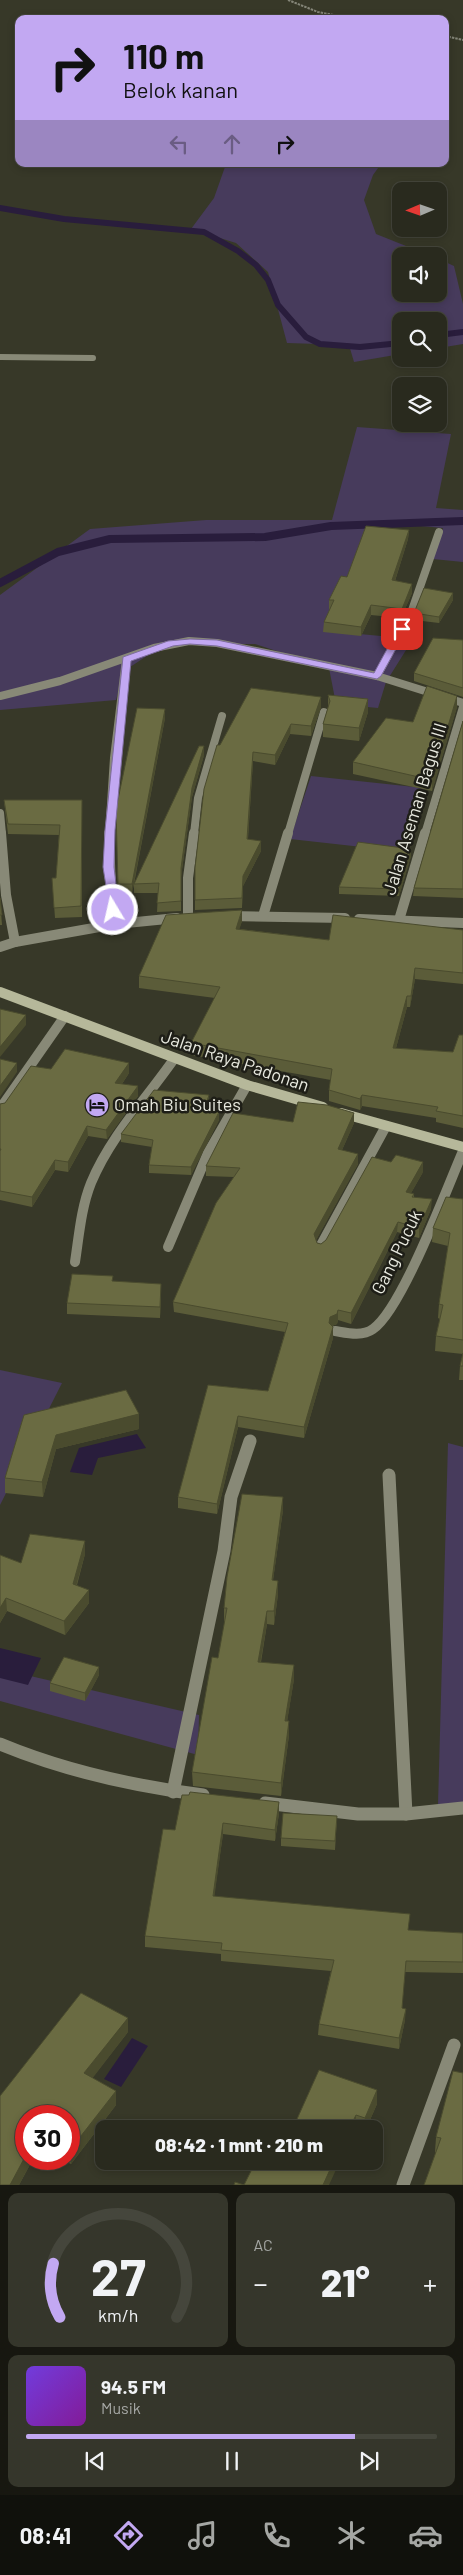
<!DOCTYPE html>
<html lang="id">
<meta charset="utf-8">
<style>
:root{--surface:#292a1e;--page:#35362b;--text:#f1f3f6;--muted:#a5a7a4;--line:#45463c;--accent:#c2a8f2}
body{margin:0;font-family:Barlow,sans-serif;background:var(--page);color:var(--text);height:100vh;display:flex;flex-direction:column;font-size:19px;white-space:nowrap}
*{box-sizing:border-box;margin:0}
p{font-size:16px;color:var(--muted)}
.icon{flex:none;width:28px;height:28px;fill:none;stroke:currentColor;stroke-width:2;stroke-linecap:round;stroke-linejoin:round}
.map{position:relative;height:2185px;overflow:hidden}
.details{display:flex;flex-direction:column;gap:8px;padding:8px;background:#171710;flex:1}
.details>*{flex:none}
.top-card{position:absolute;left:15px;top:15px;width:434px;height:152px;border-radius:10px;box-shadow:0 2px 8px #0003,0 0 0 1px var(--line);background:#c2a8f2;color:#111;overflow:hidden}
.needle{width:32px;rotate:268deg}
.fabs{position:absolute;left:392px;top:182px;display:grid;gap:10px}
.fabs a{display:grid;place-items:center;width:55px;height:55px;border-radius:10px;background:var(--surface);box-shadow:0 2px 8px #0003,0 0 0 1px var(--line);font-size:25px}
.speed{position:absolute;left:15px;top:2105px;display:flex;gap:10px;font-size:25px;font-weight:700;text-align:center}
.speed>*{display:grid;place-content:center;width:65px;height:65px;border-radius:50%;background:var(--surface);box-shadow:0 2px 8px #0003,0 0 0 1px var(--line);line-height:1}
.speed .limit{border:8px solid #d22;background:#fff;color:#111}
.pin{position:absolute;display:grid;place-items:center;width:42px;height:42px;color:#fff;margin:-21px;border-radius:10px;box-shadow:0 2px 8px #0006}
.me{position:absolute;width:55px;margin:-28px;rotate:351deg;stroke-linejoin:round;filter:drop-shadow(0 0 4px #0008)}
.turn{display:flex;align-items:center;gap:18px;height:105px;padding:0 25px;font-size:22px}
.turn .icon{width:65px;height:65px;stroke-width:2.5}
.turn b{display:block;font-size:35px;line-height:42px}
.lanes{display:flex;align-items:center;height:48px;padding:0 25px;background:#0003;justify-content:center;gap:25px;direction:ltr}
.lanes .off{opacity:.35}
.big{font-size:38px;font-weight:800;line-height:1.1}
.details .card{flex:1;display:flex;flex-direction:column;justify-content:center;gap:8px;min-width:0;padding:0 18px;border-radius:10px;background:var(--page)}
.details .dial{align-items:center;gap:0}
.dial svg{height:130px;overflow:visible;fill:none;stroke:var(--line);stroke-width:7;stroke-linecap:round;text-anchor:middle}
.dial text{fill:var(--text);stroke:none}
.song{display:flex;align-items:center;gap:15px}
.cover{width:60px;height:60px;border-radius:8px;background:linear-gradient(135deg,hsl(260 70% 55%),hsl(290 70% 35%))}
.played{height:5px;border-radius:2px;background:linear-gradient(90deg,var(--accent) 80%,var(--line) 80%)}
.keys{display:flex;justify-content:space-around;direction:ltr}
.heat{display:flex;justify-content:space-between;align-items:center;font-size:28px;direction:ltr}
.details .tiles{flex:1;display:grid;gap:8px;grid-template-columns:1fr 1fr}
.card:last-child{grid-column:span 2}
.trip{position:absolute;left:95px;top:2120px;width:288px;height:50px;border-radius:10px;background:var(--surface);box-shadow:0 2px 8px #0003,0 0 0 1px var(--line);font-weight:800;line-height:50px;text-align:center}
.dock{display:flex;height:80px;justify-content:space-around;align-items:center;background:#10110c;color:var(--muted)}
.dock .icon{width:35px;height:35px}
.dock .active{color:var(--accent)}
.dock b{font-size:22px;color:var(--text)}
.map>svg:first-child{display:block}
</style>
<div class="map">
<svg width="463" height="2185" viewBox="0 0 463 2185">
<rect width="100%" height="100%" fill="#373828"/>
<g fill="#473b5c">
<polygon points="226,164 381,164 373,175 364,200 376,234 431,256 401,256 401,294 439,294 439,259 454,266 463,304 463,344 439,348 439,321 401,321 401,354 354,362 349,345 287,343 268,272 236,243 191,229 214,198"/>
<polygon points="357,427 451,434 436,508 463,510 463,562 433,559 443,528 377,522 338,632 413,639 386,682 378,708 336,704 329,668 255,644 165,644 124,671 116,700 0,710 0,595 90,529 206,520 332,520"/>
<polygon points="311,776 424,788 407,852 290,839"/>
<polygon points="0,1370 62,1383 0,1505"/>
<polygon points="448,1443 463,1447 463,1807 438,1805"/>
<polygon points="0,1669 199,1715 198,1755 0,1701"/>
</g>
<g fill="#291d3c">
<polygon points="137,1434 146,1448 98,1458 92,1475 70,1472 79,1448"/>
<polygon points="0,1648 41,1658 28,1685 0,1678"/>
<polygon points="132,2038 148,2046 121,2087 104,2079"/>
</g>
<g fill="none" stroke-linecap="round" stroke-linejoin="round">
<g stroke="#291d3c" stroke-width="6">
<polyline points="0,208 64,219 204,232 238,251 256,265 268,280 278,305 306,337 320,344 360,347 401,343"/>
<polyline points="439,335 463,332"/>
</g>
<polyline stroke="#291d3c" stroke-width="8" points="0,583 58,552 110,539 265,537 331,526 463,521"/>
<g stroke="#848578" stroke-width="2" stroke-dasharray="2.5 1" stroke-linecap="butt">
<polyline points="288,0 318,12 355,19"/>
<polyline points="445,36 463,40"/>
</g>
<polyline stroke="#888977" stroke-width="10" points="168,1247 208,1153 247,1085"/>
<polyline stroke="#888977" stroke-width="6" points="0,357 93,358"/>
<g stroke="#888977" stroke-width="8">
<polyline points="377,676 411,613 439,532"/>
<polyline points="0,696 60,681 154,648 189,641 217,643 377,676 463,703"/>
<polyline points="0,813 2,834"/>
<polyline points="109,834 114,758 126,659"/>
<polyline points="194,834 198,798 222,716"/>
<polyline points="288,834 324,712"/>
<polyline points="425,834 463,707"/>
</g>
<g stroke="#888977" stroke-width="10">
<polyline points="1,833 6,895 15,942"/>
<polyline points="109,833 111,893 116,924"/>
<polyline points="229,916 345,918"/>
<polyline points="263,916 288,833"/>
<polyline points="188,917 188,878 194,833"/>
<polyline points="359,919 463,923"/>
<polyline points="399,920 425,833"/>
<polyline points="0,947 15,942 116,924 177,918"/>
<polyline points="0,1109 65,1016"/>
<polyline points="320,1247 386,1126"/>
<path d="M75 1262C79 1236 81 1208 91 1183 110 1137 146 1099 174 1059"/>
<path d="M335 1331C347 1333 362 1337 373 1329 402 1309 447 1188 463 1151"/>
</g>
<g stroke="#888977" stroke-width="13">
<polyline points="389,1475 406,1814"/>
<path d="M0 1744C65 1771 133 1786 203 1795"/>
<polyline points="173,1792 224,1551 231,1497 250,1441"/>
<polyline points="265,1803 358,1814 406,1814 463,1808"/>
<polyline points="403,2185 454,2045"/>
</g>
<g stroke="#b6b89a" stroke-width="10">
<polyline points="0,992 247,1085 323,1107"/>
<polyline points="341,1113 463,1147"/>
</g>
</g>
<g fill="#5b5c39">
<polygon points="409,530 408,539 395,581 412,593 401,618 371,615 361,636 323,632 324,622 330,609 329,609 329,600 347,577"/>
<polygon points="453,593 453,600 439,623 414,620 414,613"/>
<polygon points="463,640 463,697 414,681 414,673"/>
<polygon points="328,695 368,699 368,712 359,741 323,737 323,724 328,707"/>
<polygon points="321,707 311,736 290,734 275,765 253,761 248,839 261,851 243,886 242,908 195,910 195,868 220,745"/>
<polygon points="457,707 432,791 353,774 353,762 413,722"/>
<polygon points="165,709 165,718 134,884 204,755 192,797 181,877 181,911 157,912 158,893 134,893 134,884 132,893 118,893 116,809"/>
<polygon points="463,721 463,898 413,896 414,888"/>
<polygon points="4,800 82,810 82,917 55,918 52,878 56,878 59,835 8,834"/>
<polygon points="411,856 399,896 339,894 339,887"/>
<polygon points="0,898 2,925 0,925"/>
<polygon points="242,921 239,929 329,940 463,930 463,984 415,979 410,1007 407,1007 396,1048 453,1052 463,1035 463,1128 436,1122 436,1118 362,1106 360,1110 329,1101 329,1090 331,1080 191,1055 191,1043 215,998 139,988 139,976"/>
<polygon points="51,1069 129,1073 122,1084 138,1086 138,1096 107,1139 88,1136 68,1172 55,1170 32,1207 0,1200 0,1104 5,1103"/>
<polygon points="209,1103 207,1110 219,1112 219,1120 191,1175 149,1173 149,1165 152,1147 121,1142 121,1134"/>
<polygon points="354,1113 354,1123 342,1150 358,1164 316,1240 317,1243 321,1244 423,1172 411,1193 414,1194 414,1197 431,1209 419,1238 397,1232 351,1324 338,1320 337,1324 332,1326 333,1338 304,1438 238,1427 217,1514 178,1508 178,1497 208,1385 268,1391 285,1332 174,1312 173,1302 234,1177 206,1176 206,1166 293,1122"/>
<polygon points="463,1199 463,1380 459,1380 460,1366 463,1354 435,1351 436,1336 440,1319 438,1318 439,1304 448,1246 432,1242 433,1228"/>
<polygon points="113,1281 161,1296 160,1318 67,1314 67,1303"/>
<polygon points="24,1415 139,1429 56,1449 43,1497 5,1493 5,1478"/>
<polygon points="283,1510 273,1580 278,1594 274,1625 267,1624 261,1662 294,1679 287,1721 289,1735 281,1796 193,1786 192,1772 218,1658 225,1621 224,1621 224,1608"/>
<polygon points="85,1554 77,1585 89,1603 65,1635 7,1611 0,1623 0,1555 21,1563"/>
<polygon points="99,1667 99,1675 85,1701 50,1691 50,1683"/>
<polygon points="279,1802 279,1813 275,1841 223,1834 214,1896 409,1930 463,1933 463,1973 405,1972 402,2008 405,2020 399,2049 318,2035 319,2024 331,1971 221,1961 221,1954 145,1947 145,1936 175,1830"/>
<polygon points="337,1816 335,1850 281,1846 281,1838"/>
<polygon points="128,2032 92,2078 116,2091 116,2105 71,2164 61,2159 69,2159 69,2116 26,2116 26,2159 33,2159 19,2185 0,2096"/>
<polygon points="463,2073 436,2152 435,2152 436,2137"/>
<polygon points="377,2090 377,2104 366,2129 272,2129 293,2128"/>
</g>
<g fill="#4a4b2e">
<polygon points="409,530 408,539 392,590 392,580"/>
<polygon points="412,584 412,593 401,618 402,609"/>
<polygon points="453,593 453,600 439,623 439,617"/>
<polygon points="371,605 371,615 361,636 361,627"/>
<polygon points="457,696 457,707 432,791 432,780"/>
<polygon points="321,697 321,707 311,736 311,726"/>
<polygon points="368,699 368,712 359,741 359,728"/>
<polygon points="165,709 165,718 132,893 132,884"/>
<polygon points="291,724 290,734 275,765 275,755"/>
<polygon points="204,746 204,755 192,797 181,877 181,911 181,868 192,788"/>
<polygon points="253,752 253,761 247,849 247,839"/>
<polygon points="261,841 261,851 243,886 242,908 243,876"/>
<polygon points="411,849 411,856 399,896 399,889"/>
<polygon points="242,910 242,921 236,940 236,929"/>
<polygon points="415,968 415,979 410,1007 411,996"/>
<polygon points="407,996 407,1007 393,1059 393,1048"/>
<polygon points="26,1015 26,1025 0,1057 0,1047"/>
<polygon points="17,1063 17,1072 0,1097 0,1086"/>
<polygon points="129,1063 129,1073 116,1093 115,1083"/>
<polygon points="138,1086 138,1096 107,1139 106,1130"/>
<polygon points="209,1095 209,1103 204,1118 204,1110"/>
<polygon points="362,1095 362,1106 360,1110 360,1099"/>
<polygon points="219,1112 219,1120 191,1175 191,1167"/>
<polygon points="354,1113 354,1123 338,1159 338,1149"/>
<polygon points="87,1126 88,1136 68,1172 68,1162"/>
<polygon points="358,1154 358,1164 314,1244 314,1234"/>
<polygon points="55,1160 55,1170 32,1207 32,1197"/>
<polygon points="423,1162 423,1172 406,1202 406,1192"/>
<polygon points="432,1199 431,1209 419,1238 419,1228"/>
<polygon points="398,1222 397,1232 351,1324 351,1313"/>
<polygon points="161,1284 161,1296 160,1318 160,1307"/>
<polygon points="338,1310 338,1320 337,1324 329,1327 329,1323 330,1317"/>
<polygon points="333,1327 333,1338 304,1438 304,1427"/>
<polygon points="139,1414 139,1429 56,1449 43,1497 42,1482 56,1435"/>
<polygon points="238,1416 238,1427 217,1514 217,1504"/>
<polygon points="283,1497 283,1510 271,1594 272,1580"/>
<polygon points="85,1541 85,1554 73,1597 73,1584"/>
<polygon points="278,1581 278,1594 274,1625 274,1611"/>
<polygon points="89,1590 89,1603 65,1635 64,1621"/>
<polygon points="6,1598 7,1611 0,1623 0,1608"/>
<polygon points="267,1611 267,1624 258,1676 258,1662"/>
<polygon points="294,1665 294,1679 285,1735 285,1721"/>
<polygon points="99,1667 99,1675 85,1701 85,1693"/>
<polygon points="289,1721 289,1735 281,1796 281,1783"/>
<polygon points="279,1802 279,1813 275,1841 275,1830"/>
<polygon points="223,1823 223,1834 213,1907 213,1896"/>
<polygon points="406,2009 405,2020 399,2049 399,2038"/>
<polygon points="128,2018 128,2032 85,2088 84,2073"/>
<polygon points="377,2090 377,2104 366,2129 365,2129 365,2118"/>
<polygon points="116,2091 116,2105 71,2164 70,2150"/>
<polygon points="356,2115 355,2129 349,2129"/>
<polygon points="26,2155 26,2159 33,2159 19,2185 10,2185"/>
<polygon points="334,2161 340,2161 329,2185 323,2185"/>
</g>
<g fill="#6a6b42" stroke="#4a4b2e">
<polygon points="366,526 409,530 392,580 412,584 402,609 371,605 361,627 324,622 334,600 329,600 341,576 347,577"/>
<polygon points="424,588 453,593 439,617 414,613"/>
<polygon points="433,638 463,640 463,688 414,673"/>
<polygon points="427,686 457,696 432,780 353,762 386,718 413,722"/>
<polygon points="251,688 321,697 311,726 291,724 275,755 253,752 247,839 261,841 243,876 242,898 195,900 195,868 204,789 217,745 220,745"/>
<polygon points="328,695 368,699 359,728 323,724 330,701"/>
<polygon points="137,708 165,709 132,884 118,884 116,809"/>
<polygon points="463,721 463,889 414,888"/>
<polygon points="199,746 204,746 192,788 181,868 181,901 157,903 159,883 134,884"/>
<polygon points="4,800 82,800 81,906 54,908 52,878 56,878 60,825 8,824"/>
<polygon points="358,842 411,849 399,889 339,887"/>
<polygon points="0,898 2,915 0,915"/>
<polygon points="242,910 236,929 329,940 333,915 463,930 463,973 415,968 411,996 407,996 393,1048 453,1052 459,1035 463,1035 463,1116 436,1111 438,1107 362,1095 360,1099 329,1090 332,1069 191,1043 220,987 139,976 166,915"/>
<polygon points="0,1009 26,1015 0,1047"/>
<polygon points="65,1049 129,1063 115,1083 138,1086 106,1130 87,1126 68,1162 55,1160 32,1197 0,1191 0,1151 1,1149 0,1149 0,1104 5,1103 31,1066 51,1069"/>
<polygon points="0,1059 17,1063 0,1086"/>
<polygon points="154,1090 209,1095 204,1110 219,1112 191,1167 149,1165 153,1140 121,1134"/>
<polygon points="298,1102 327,1105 354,1113 338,1149 358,1154 314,1234 317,1243 321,1244 326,1240 372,1157 391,1162 396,1155 423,1162 406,1192 414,1194 412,1197 432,1199 419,1228 398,1222 351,1313 338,1310 337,1314 330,1317 329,1323 333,1327 304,1427 238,1416 217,1504 178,1497 208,1385 268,1391 288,1323 173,1302 216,1203 240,1168 206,1166 233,1113 293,1122"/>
<polygon points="446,1197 463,1199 463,1340 436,1336 443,1305 439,1304 450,1233 433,1228"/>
<polygon points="72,1274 113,1276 112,1281 161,1284 160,1307 67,1303"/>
<polygon points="463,1353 463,1366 460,1366"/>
<polygon points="126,1390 139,1414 56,1435 42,1482 5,1478 24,1415"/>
<polygon points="242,1494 283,1497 272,1580 278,1581 274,1611 267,1611 258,1662 294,1665 285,1721 289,1721 281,1783 192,1772 212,1657 218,1658 227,1608 224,1608 227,1577"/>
<polygon points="30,1534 85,1541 73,1584 89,1590 64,1621 6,1598 0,1608 0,1555 21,1563"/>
<polygon points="64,1657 99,1667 85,1693 50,1683"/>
<polygon points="190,1792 279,1802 275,1830 223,1823 213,1896 410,1914 408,1930 463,1933 463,1962 406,1961 402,2008 406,2009 399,2038 319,2024 334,1960 221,1950 222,1943 145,1936 163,1829 175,1830 182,1795 189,1795"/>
<polygon points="283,1813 337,1816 335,1841 281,1838"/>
<polygon points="81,1993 128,2018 84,2073 116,2091 70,2150 69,2149 69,2116 26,2116 26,2155 10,2185 0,2185 0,2096"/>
<polygon points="319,2070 377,2090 365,2118 356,2115 349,2129 272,2129 275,2122 293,2128"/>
<polygon points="453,2071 463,2073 463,2185 424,2185 441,2138 436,2137"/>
<polygon points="256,2161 334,2161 323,2185 244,2185"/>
<polygon points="235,2182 244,2185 234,2185"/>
</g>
<polygon fill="#c2a8f2" stroke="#7e6d9d" points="399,627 407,629 381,676 377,679 217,646 190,644 173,646 131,661 115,830 114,867 119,910 110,912 103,867 105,830 123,657 168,641 190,639 217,640 374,673"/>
<defs>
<g id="hotel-disc" transform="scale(1.25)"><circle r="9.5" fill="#c2a8f2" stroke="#1e1e17"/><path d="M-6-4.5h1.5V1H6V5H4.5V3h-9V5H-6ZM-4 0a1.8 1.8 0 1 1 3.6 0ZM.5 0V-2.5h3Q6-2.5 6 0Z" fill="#111"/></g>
</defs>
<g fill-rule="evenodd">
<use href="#hotel-disc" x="97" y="1105"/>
</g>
<g text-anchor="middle" stroke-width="5" stroke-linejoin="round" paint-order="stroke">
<g font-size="18" fill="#e8e9df" stroke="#1e1e17">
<text transform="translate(415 809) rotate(-73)" y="6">Jalan Aseman Bagus III</text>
<text transform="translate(235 1061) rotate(19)" y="6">Jalan Raya Padonan</text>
<text transform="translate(397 1252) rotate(-64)" y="6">Gang Pucuk</text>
</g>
<g font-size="18" fill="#e8e9df" stroke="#1e1e17" text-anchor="start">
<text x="114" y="1111">Omah Biu Suites</text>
</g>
</g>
</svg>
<div class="fabs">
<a><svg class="needle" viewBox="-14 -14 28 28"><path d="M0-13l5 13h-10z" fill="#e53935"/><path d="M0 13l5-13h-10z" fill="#a5a7a4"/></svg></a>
<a><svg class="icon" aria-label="sound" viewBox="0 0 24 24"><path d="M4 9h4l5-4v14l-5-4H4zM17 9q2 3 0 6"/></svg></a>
<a><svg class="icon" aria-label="search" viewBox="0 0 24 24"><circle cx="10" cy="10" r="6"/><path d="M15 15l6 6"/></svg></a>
<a><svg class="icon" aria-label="layers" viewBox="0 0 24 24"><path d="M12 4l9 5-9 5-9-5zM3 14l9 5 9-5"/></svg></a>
</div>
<div class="speed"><div class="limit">30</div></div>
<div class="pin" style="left:402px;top:629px;background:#d93025"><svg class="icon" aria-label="arrive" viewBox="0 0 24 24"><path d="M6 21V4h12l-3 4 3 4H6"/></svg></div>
<svg class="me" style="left:113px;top:910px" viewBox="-20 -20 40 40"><circle r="17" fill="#c2a8f2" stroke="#fff" stroke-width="3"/><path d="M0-11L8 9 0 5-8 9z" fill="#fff"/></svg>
<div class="trip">08:42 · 1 mnt · 210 m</div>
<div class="top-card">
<div class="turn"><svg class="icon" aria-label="right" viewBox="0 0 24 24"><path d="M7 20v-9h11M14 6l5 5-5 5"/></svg><div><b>110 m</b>Belok kanan</div></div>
<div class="lanes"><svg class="icon off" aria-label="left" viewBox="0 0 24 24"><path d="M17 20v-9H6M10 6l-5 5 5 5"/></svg><svg class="icon off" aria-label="ahead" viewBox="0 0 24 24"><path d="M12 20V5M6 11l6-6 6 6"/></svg><svg class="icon" aria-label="right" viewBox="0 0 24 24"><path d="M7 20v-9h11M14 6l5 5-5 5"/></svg></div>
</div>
</div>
<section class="details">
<div class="tiles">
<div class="card dial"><svg viewBox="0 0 100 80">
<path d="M14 69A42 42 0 1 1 86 69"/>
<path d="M14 69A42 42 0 0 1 10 36" stroke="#c2a8f2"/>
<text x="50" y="56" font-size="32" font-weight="700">27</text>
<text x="50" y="72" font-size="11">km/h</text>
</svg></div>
<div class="card"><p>AC</p>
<div class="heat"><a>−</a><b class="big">21°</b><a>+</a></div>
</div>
<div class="card">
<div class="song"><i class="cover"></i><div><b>94.5 FM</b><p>Musik</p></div></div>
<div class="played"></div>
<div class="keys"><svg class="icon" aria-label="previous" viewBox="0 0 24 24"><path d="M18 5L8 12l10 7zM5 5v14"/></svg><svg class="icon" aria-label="pause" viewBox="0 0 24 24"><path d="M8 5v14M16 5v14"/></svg><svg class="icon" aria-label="next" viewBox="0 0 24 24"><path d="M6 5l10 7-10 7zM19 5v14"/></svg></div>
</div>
</div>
</section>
<nav class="dock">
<b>08:41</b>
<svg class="icon active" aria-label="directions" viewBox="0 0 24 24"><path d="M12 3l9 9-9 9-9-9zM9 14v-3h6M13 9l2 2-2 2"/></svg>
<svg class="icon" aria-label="music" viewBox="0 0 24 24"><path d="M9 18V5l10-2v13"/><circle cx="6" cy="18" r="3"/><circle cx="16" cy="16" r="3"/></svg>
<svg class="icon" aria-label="phone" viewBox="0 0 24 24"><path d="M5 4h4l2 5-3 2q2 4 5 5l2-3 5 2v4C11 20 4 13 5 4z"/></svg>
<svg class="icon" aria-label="climate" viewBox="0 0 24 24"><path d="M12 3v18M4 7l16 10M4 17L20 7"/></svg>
<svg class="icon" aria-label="car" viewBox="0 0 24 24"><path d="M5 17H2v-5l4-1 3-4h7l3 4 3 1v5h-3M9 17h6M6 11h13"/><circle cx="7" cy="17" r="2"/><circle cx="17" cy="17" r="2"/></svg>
</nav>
